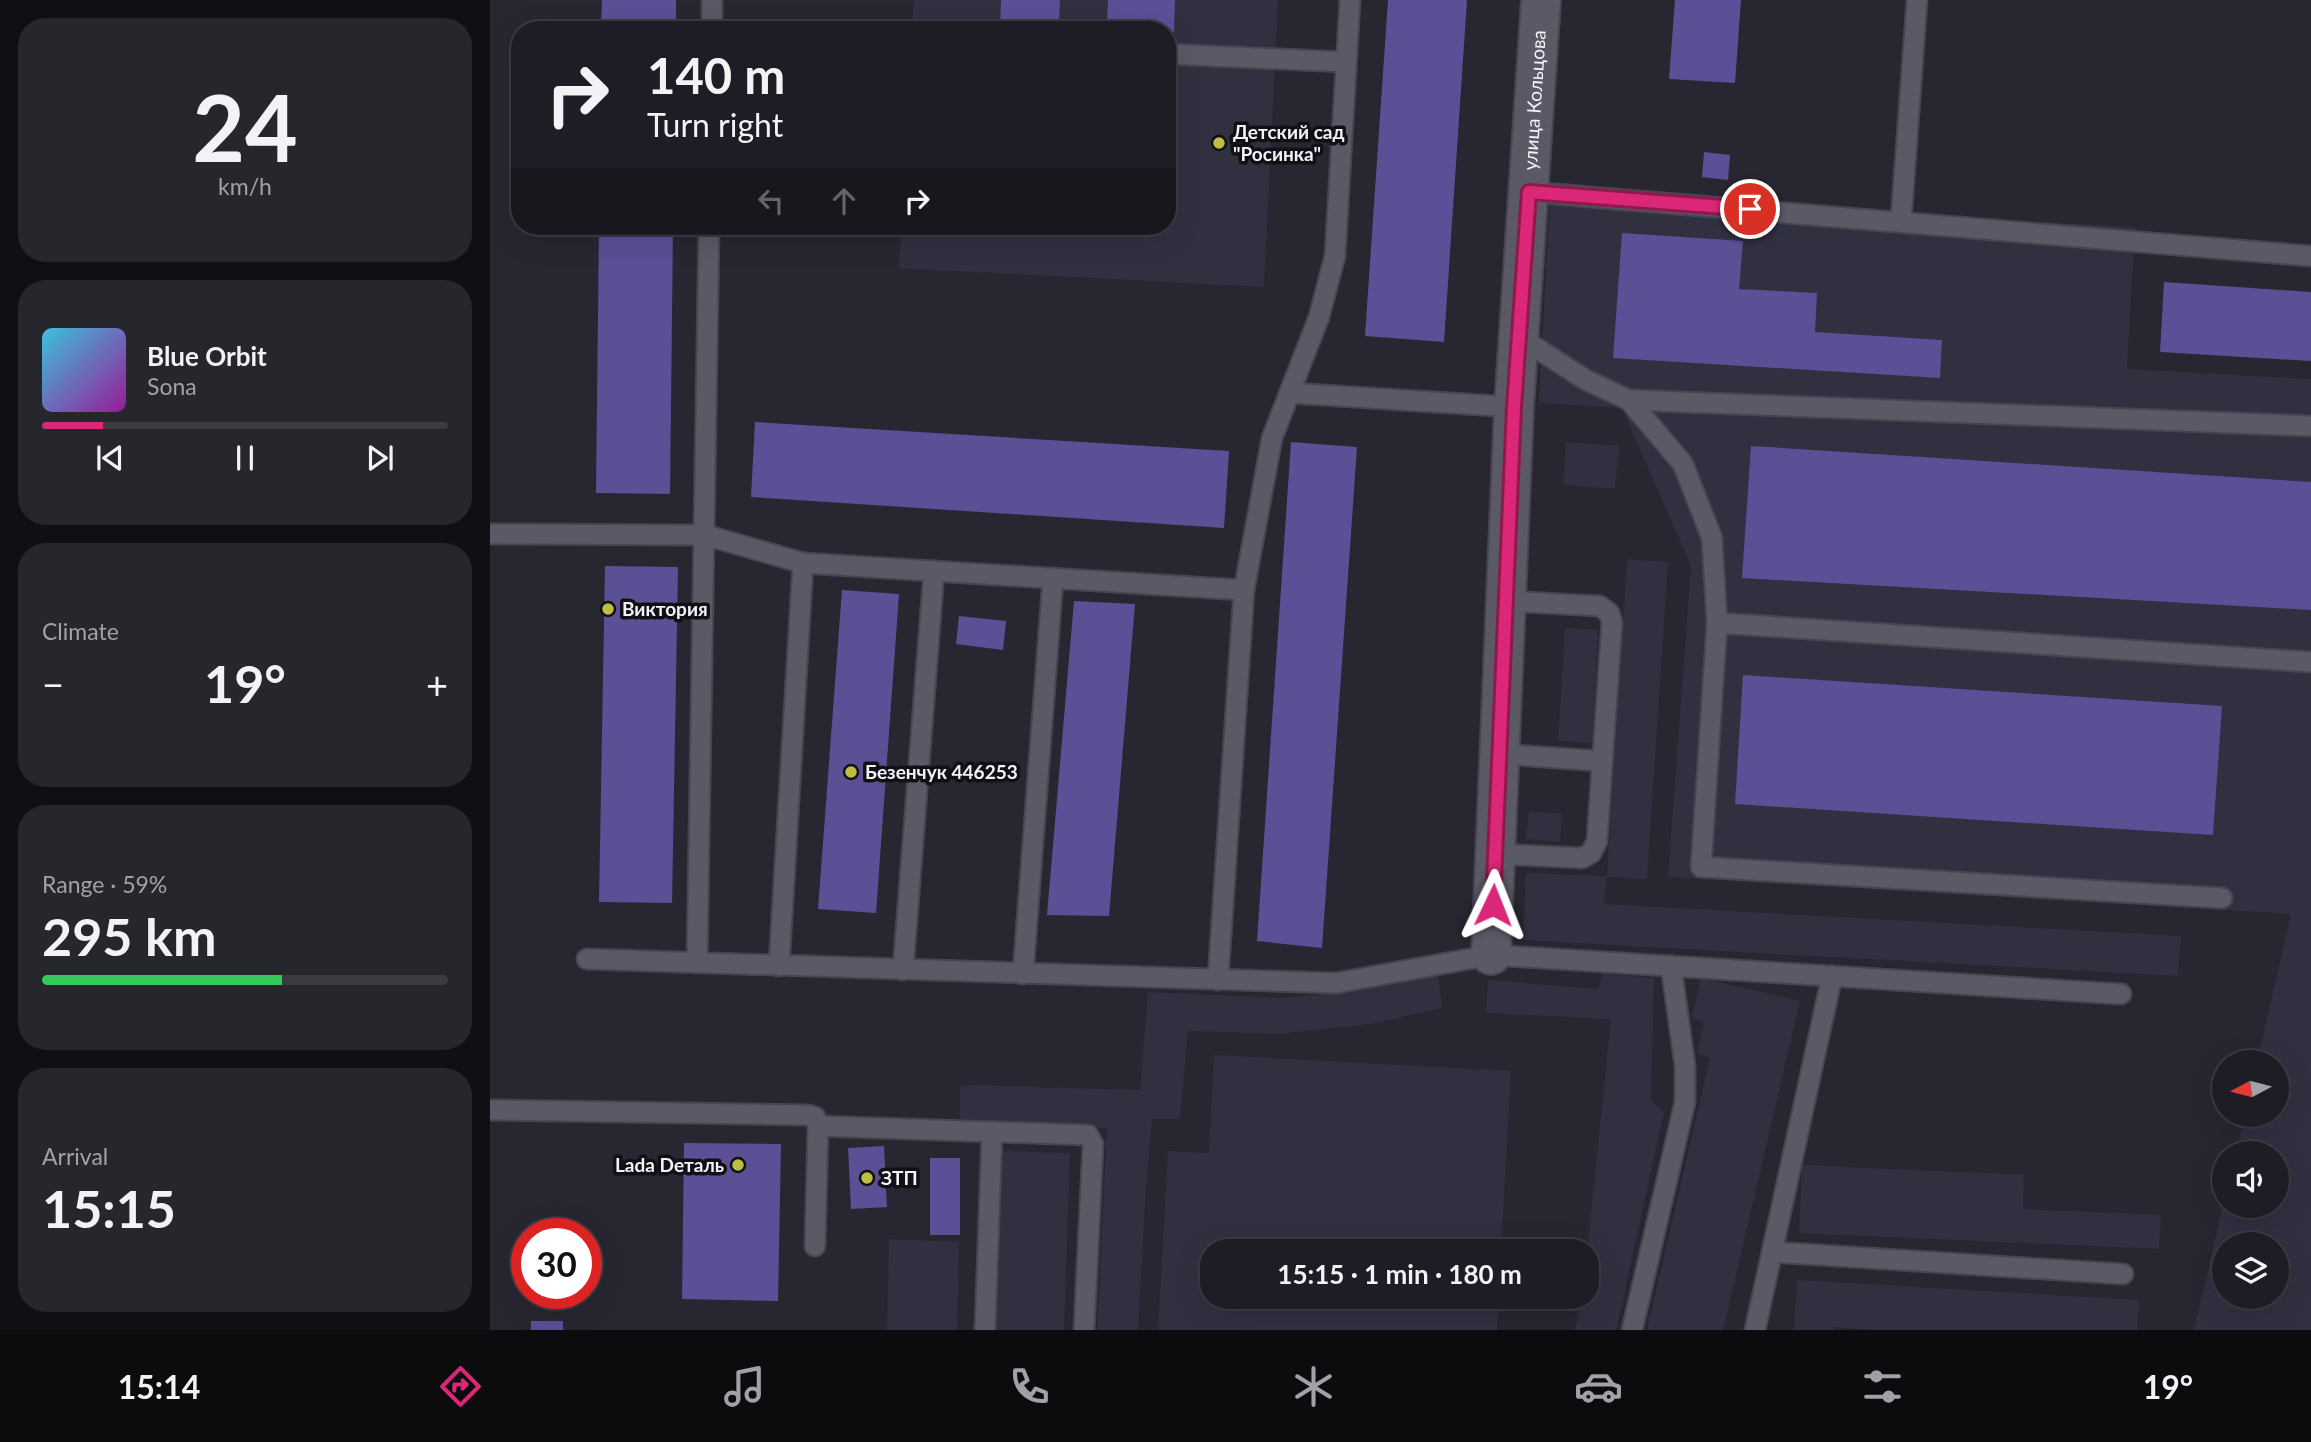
<!DOCTYPE html>
<meta charset="utf-8">
<style>
:root{--surface:#1e1d25;--page:#26262d;--text:#f1f3f6;--muted:#a1a2a7;--line:#3c3b42;--accent:#db2777}
body{margin:0;font-family:Lato,sans-serif;background:var(--page);color:var(--text);height:100vh;display:flex;flex-direction:column;font-size:26px;white-space:nowrap}
*{box-sizing:border-box;margin:0}
p{font-size:23px;color:var(--muted)}
.icon{flex:none;width:38px;height:38px;fill:none;stroke:currentColor;stroke-width:2;stroke-linecap:round;stroke-linejoin:round}
.map{position:relative;flex:1;overflow:hidden}
.side{display:flex;flex-direction:column;gap:18px;padding:18px;background:#101014;width:490px}
.side>*{flex:none}
.hud{position:absolute;left:21px;top:21px;width:665px;height:214px;border-radius:28px;box-shadow:0 7px 28px #0002,0 0 0 2px var(--line);background:#1e1d25;color:var(--text);overflow:hidden}
.needle{width:46px;rotate:263deg}
.buttons{position:absolute;left:1722px;top:1050px;display:grid;gap:14px}
.buttons a{display:grid;place-items:center;width:77px;height:77px;border-radius:50%;background:var(--surface);box-shadow:0 7px 28px #0002,0 0 0 2px var(--line);font-size:35px}
.speed{position:absolute;left:21px;top:1218px;display:flex;gap:14px;font-size:35px;font-weight:700;text-align:center}
.speed>*{display:grid;place-content:center;width:91px;height:91px;border-radius:50%;background:var(--surface);box-shadow:0 7px 28px #0002,0 0 0 2px var(--line);line-height:1}
.speed .limit{border:10px solid #d22;background:#fff;color:#111}
.pin{position:absolute;display:grid;place-items:center;width:60px;height:60px;color:#fff;margin:-30px;border:4px solid #fff;border-radius:50%;box-shadow:0 2px 7px #0007}
.me{position:absolute;width:77px;margin:-38px;rotate:2deg;stroke-linejoin:round;filter:drop-shadow(0 0 5px #0008)}
.turn{display:flex;align-items:center;gap:24px;height:147px;padding:0 21px;font-size:32px}
.turn .icon{width:91px;height:91px;stroke-width:2.5}
.turn b{display:block;font-size:49px;line-height:60px}
.lanes{display:flex;align-items:center;height:66px;padding:0 21px;background:#0003;justify-content:center;gap:35px;direction:ltr}
.lanes .off{opacity:.35}
.big{font-size:52px;font-weight:700;line-height:1.1}
.side .widget{flex:1;display:flex;flex-direction:column;justify-content:center;gap:10px;min-width:0;padding:0 24px;border-radius:28px;background:var(--page)}
.side .dial{align-items:center;gap:0}
.dial b{font-size:91px;line-height:1}
.song{display:flex;align-items:center;gap:21px}
.cover{width:84px;height:84px;border-radius:10px;background:linear-gradient(135deg,hsl(190 70% 55%),hsl(300 70% 35%))}
.played{height:7px;border-radius:4px;background:linear-gradient(90deg,var(--accent) 15%,var(--line) 15%)}
.keys{display:flex;justify-content:space-around;direction:ltr}
.heat{display:flex;justify-content:space-between;align-items:center;font-size:38px;direction:ltr}
.charge{height:10px;border-radius:5px;background:linear-gradient(90deg,#34c759 59%,var(--line) 0)}
.trip{position:absolute;left:710px;top:1239px;width:399px;height:70px;border-radius:28px;background:var(--surface);box-shadow:0 7px 28px #0002,0 0 0 2px var(--line);font-weight:700;line-height:70px;text-align:center}
.dock{display:flex;height:112px;justify-content:space-around;align-items:center;background:#0c0c0f;color:var(--muted)}
.dock .icon{width:49px;height:49px}
.dock .selected{color:var(--accent)}
.dock b{font-size:32px;color:var(--text)}
main{display:flex;flex:1;min-height:0}
.map>svg:first-child{display:block}
</style>
<main>
<section class="side">
<div class="widget dial"><b>24</b><p>km/h</p></div>
<div class="widget">
<div class="song"><i class="cover"></i><div><b>Blue Orbit</b><p>Sona</p></div></div>
<div class="played"></div>
<div class="keys"><svg class="icon" aria-label="previous" viewBox="0 0 24 24"><path d="M18 5L8 12l10 7zM5 5v14"/></svg><svg class="icon" aria-label="pause" viewBox="0 0 24 24"><path d="M8 5v14M16 5v14"/></svg><svg class="icon" aria-label="next" viewBox="0 0 24 24"><path d="M6 5l10 7-10 7zM19 5v14"/></svg></div>
</div>
<div class="widget"><p>Climate</p>
<div class="heat"><a>−</a><b class="big">19°</b><a>+</a></div>
</div>
<div class="widget"><p>Range · 59%</p><b class="big">295 km</b><div class="charge"></div></div>
<div class="widget"><p>Arrival</p><b class="big">15:15</b></div>
</section>
<div class="map">
<svg width="1821" height="1330" viewBox="0 0 1821 1330">
<rect width="100%" height="100%" fill="#282731"/>
<g fill="#313040" fill-rule="evenodd">
<polygon points="424,0 788,0 774,287 409,268 412,226 677,226 677,30 422,30"/>
<path d="M1060 196 1645 227 1637 369 1821 379V1330H1704L1734 1201V1206H1787V1153H1746L1755 1115H1787V1062H1767L1801 914 1178 877 1201 566 1132 408 1049 403ZM1734 1244H1787V1297H1734Z"/>
<polygon points="1076,442 1129,446 1125,489 1073,485"/>
<polygon points="1137,559 1178,562 1157,879 1117,877 1114,904 1691,936 1688,976 1033,940 1036,873 1117,876"/>
<polygon points="1075,628 1108,630 1102,743 1068,741"/>
<polygon points="1039,811 1072,814 1070,842 1036,839"/>
<polygon points="1113,974 1164,978 1161,1100 1174,1112 1126,1330 1085,1330 1092,1297 1097,1297 1097,1253 1121,1019 996,1013 998,980 1108,989"/>
<polygon points="948,975 952,1008 881,1024 787,1034 698,1031 690,1119 662,1119 656,1186 648,1330 607,1330 617,1128 470,1122 470,1085 650,1090 658,992 791,998 828,995"/>
<polygon points="1211,978 1310,1001 1233,1330 1157,1330 1220,1058 1207,1054 1214,1022 1202,1018"/>
<polygon points="724,1055 1021,1071 1011,1251 723,1251 723,1297 1009,1297 1007,1330 668,1330 678,1151 719,1153"/>
<polygon points="512,1151 580,1153 574,1330 506,1330"/>
<polygon points="1312,1165 1534,1175 1533,1209 1671,1215 1669,1249 1309,1233"/>
<polygon points="399,1239 469,1242 467,1330 397,1330"/>
<polygon points="1307,1280 1649,1300 1647,1330 1384,1330 1343,1327 1343,1330 1304,1330"/>
</g>
<g fill="#5b4f96">
<polygon points="112,0 186,0 186,30 111,30"/>
<polygon points="511,0 570,0 569,23 617,25 618,0 685,0 684,32 677,30 510,30"/>
<polygon points="898,0 977,0 954,342 875,336"/>
<polygon points="1185,0 1251,0 1245,83 1179,79"/>
<polygon points="1214,152 1240,155 1238,180 1212,177"/>
<polygon points="109,226 183,226 180,494 106,493"/>
<polygon points="1132,233 1253,241 1249,289 1327,293 1325,332 1452,340 1450,378 1123,358"/>
<polygon points="1674,282 1821,292 1821,361 1670,352"/>
<polygon points="265,422 739,451 734,528 261,497"/>
<polygon points="801,442 867,447 832,948 767,941"/>
<polygon points="1261,446 1821,482 1821,610 1252,578"/>
<polygon points="115,566 188,567 182,903 109,902"/>
<polygon points="352,590 409,594 386,913 328,909"/>
<polygon points="584,601 645,604 619,916 557,915"/>
<polygon points="469,616 516,621 513,650 466,644"/>
<polygon points="1253,675 1732,706 1723,835 1245,804"/>
<polygon points="194,1143 291,1144 288,1301 192,1299"/>
<polygon points="394,1146 397,1207 361,1209 358,1148"/>
<rect x="440" y="1158" width="30" height="77"/>
<rect x="41" y="1321" width="32" height="9"/>
</g>
<g fill="none" stroke-linecap="round" stroke-linejoin="round">
<g stroke="#47454f" stroke-width="23">
<g id="service">
<polyline points="222,30 222,0"/>
<polyline points="677,54 856,62"/>
<polyline points="1039,192 1821,256"/>
<polyline points="1411,221 1427,0"/>
<polyline points="1029,337 1096,380 1139,400 1193,464 1222,538 1227,623 1211,867 1732,898"/>
<polyline points="800,393 1024,407"/>
<polyline points="1139,400 1821,426"/>
<polyline points="0,534 215,535 313,563 754,590 782,438 829,317 845,256 860,0"/>
<polyline points="1227,623 1821,662"/>
<polyline points="1009,754 1112,761"/>
<polyline points="1005,854 1092,858 1101,853 1107,841 1122,622 1119,613 1110,606 1016,601"/>
<polyline points="97,959 846,983 1001,955 1631,994"/>
<polyline points="207,963 219,226"/>
<polyline points="289,966 313,563"/>
<polyline points="413,970 444,571"/>
<polyline points="533,974 563,578"/>
<polyline points="728,980 754,590"/>
<polyline points="0,1110 317,1115 325,1117 328,1126 325,1246"/>
<polyline points="328,1126 598,1135 603,1144 594,1330"/>
<polyline points="1282,1252 1633,1274"/>
<polyline points="495,1330 502,1132"/>
<polyline points="1142,1330 1195,1102 1195,1066 1181,966"/>
<polyline points="1265,1330 1342,976"/>
</g>
</g>
<g stroke="#47454f" stroke-width="42">
<g id="minor">
<path id="s1" d="M1001 955 1024 407 1051 0"/>
</g>
</g>
<use href="#service" stroke="#5a5965" stroke-width="19"/>
<use href="#minor" stroke="#5a5965" stroke-width="38"/>
</g>
<g fill="none" stroke-linecap="round" stroke-linejoin="round">
<g stroke="#8e194d" stroke-width="18">
<polyline id="route" points="1003,905 1024,407 1039,192 1260,209"/>
</g>
<use href="#route" stroke="#db2777" stroke-width="12"/>
</g>
<g fill="#bebf42" stroke="#111015" stroke-width="2.5">
<circle cx="729" cy="143" r="7"/>
<circle cx="118" cy="609" r="7"/>
<circle cx="361" cy="772" r="7"/>
<circle cx="248" cy="1165" r="7"/>
<circle cx="377" cy="1178" r="7"/>
</g>
<g text-anchor="middle" stroke-width="7" stroke-linejoin="round" paint-order="stroke">
<g font-size="19" fill="#f3f2f9" stroke="#111015">
<text dy="7" stroke="none"><textPath href="#s1" startOffset="856">улица Кольцова</textPath></text>
</g>
<g font-size="19" font-weight="bold" fill="#f3f2f9" stroke="#111015" text-anchor="start">
<text x="743" y="139">Детский сад<tspan x="743" dy="22">"Росинка"</tspan></text>
<text x="132" y="616">Виктория</text>
<text x="375" y="779">Безенчук 446253</text>
<text x="234" y="1172" text-anchor="end">Lada Dеталь</text>
<text x="391" y="1185">ЗТП</text>
</g>
</g>
</svg>
<div class="buttons">
<a><svg class="needle" viewBox="-14 -14 28 28"><path d="M0-13l5 13h-10z" fill="#e53935"/><path d="M0 13l5-13h-10z" fill="#a1a2a7"/></svg></a>
<a><svg class="icon" aria-label="sound" viewBox="0 0 24 24"><path d="M4 9h4l5-4v14l-5-4H4zM17 9q2 3 0 6"/></svg></a>
<a><svg class="icon" aria-label="layers" viewBox="0 0 24 24"><path d="M12 4l9 5-9 5-9-5zM3 14l9 5 9-5"/></svg></a>
</div>
<div class="speed"><div class="limit">30</div></div>
<div class="pin" style="left:1260px;top:209px;background:#d93025"><svg class="icon" aria-label="arrive" viewBox="0 0 24 24"><path d="M6 21V4h12l-3 4 3 4H6"/></svg></div>
<svg class="me" style="left:1003px;top:905px" viewBox="-20 -20 40 40"><path d="M0-17L14 15 0 8-14 15z" fill="#db2777" stroke="#fff" stroke-width="4"/></svg>
<div class="trip">15:15 · 1 min · 180 m</div>
<div class="hud">
<div class="turn"><svg class="icon" aria-label="right" viewBox="0 0 24 24"><path d="M7 20v-9h11M14 6l5 5-5 5"/></svg><div><b>140 m</b>Turn right</div></div>
<div class="lanes"><svg class="icon off" aria-label="left" viewBox="0 0 24 24"><path d="M17 20v-9H6M10 6l-5 5 5 5"/></svg><svg class="icon off" aria-label="ahead" viewBox="0 0 24 24"><path d="M12 20V5M6 11l6-6 6 6"/></svg><svg class="icon" aria-label="right" viewBox="0 0 24 24"><path d="M7 20v-9h11M14 6l5 5-5 5"/></svg></div>
</div>
</div>
</main>
<nav class="dock">
<b>15:14</b>
<svg class="icon selected" aria-label="directions" viewBox="0 0 24 24"><path d="M12 3l9 9-9 9-9-9zM9 14v-3h6M13 9l2 2-2 2"/></svg>
<svg class="icon" aria-label="music" viewBox="0 0 24 24"><path d="M9 18V5l10-2v13"/><circle cx="6" cy="18" r="3"/><circle cx="16" cy="16" r="3"/></svg>
<svg class="icon" aria-label="phone" viewBox="0 0 24 24"><path d="M5 4h4l2 5-3 2q2 4 5 5l2-3 5 2v4C11 20 4 13 5 4z"/></svg>
<svg class="icon" aria-label="climate" viewBox="0 0 24 24"><path d="M12 3v18M4 7l16 10M4 17L20 7"/></svg>
<svg class="icon" aria-label="car" viewBox="0 0 24 24"><path d="M5 17H2v-5l4-1 3-4h7l3 4 3 1v5h-3M9 17h6M6 11h13"/><circle cx="7" cy="17" r="2"/><circle cx="17" cy="17" r="2"/></svg>
<svg class="icon" aria-label="filters" viewBox="0 0 24 24"><path d="M4 7h16M4 17h16"/><circle cx="9" cy="7" r="2"/><circle cx="15" cy="17" r="2"/></svg>
<b>19°</b>
</nav>
